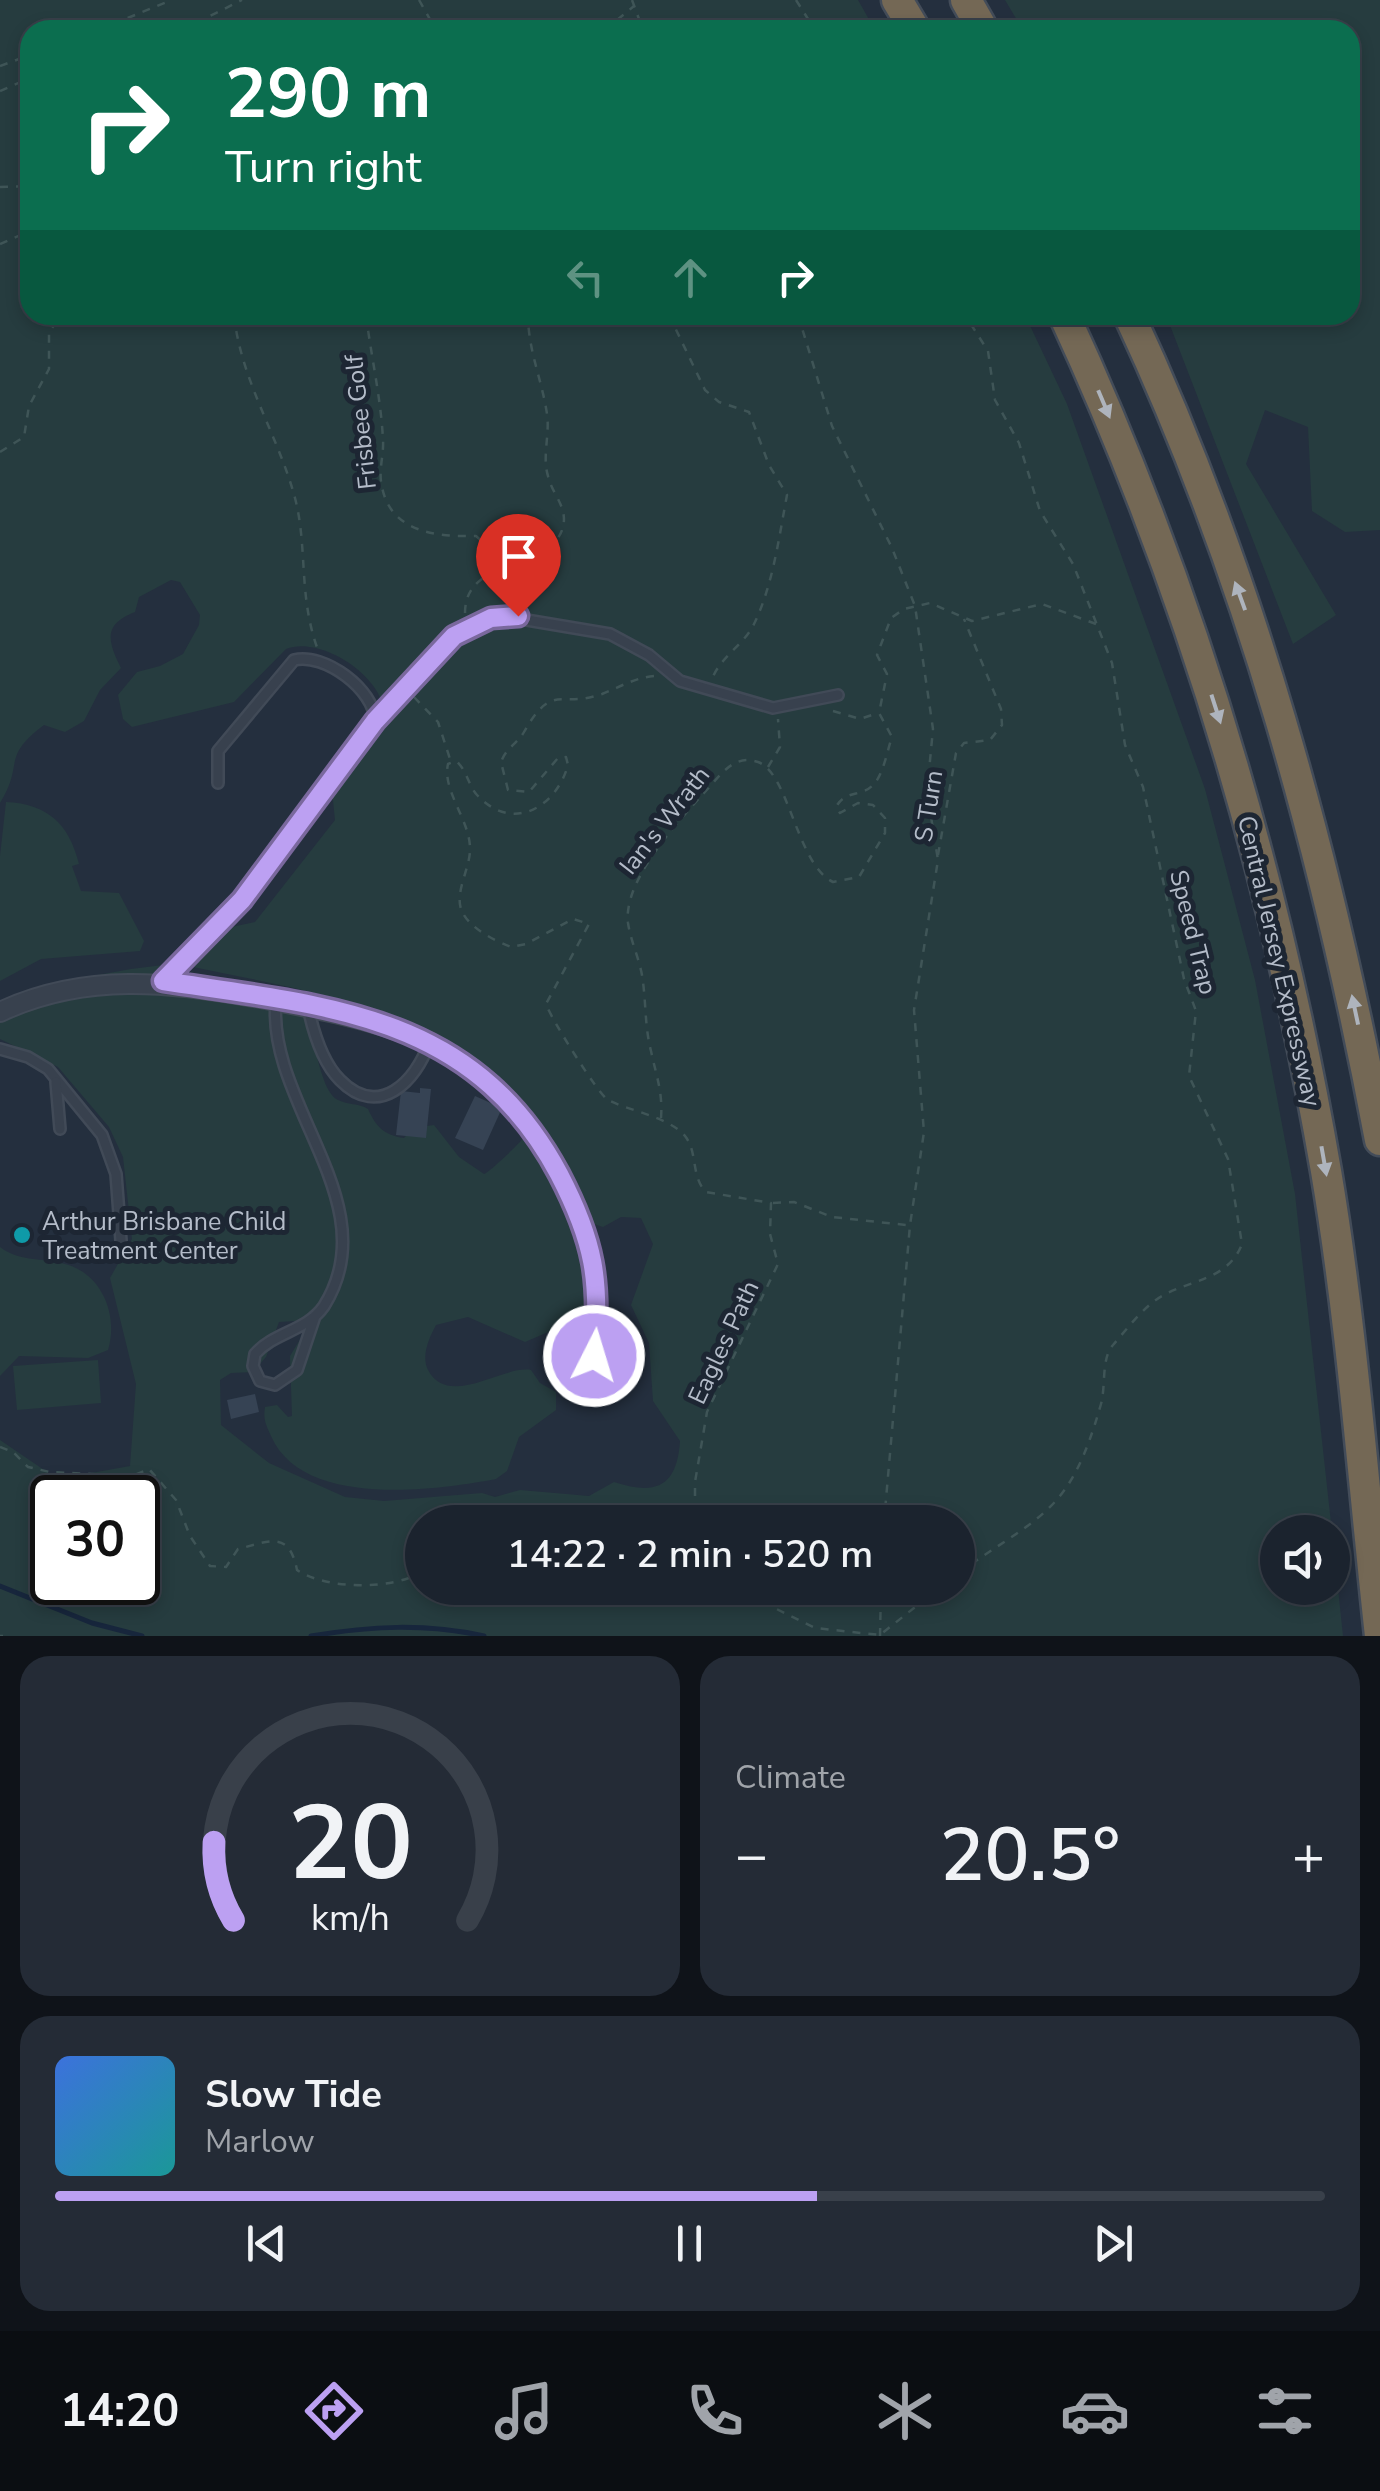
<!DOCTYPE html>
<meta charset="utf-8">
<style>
:root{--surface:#1b232e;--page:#242b36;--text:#f1f3f6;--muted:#a0a4aa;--line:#39404a;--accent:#bca0f2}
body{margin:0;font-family:"Nunito Sans",sans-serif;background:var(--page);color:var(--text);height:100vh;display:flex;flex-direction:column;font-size:38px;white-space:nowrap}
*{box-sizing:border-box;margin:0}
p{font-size:32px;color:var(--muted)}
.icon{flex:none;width:55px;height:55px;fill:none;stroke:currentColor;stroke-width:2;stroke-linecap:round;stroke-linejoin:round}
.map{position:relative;height:1636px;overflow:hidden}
.side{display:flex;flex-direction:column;gap:20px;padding:20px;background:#0f1319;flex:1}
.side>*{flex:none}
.hud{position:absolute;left:20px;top:20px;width:1340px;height:305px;border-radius:30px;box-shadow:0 5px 15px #0003,0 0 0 2px var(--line);background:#0b6e4f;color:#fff;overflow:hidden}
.controls{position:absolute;left:1260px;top:1515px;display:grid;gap:20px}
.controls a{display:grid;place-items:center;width:90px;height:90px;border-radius:50%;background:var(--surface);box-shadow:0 5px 15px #0003,0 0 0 2px var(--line);font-size:50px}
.speed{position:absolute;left:30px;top:1475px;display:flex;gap:20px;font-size:50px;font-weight:700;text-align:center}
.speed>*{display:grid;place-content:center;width:130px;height:130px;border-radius:50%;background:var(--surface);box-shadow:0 5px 15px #0003,0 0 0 2px var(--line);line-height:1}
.speed .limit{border:5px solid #111;border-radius:15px;background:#fff;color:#111}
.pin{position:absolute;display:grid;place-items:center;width:85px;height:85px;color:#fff;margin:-102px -42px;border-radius:50% 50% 50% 0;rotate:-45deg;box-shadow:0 0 10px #0007}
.pin .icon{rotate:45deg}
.me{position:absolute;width:110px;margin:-55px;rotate:5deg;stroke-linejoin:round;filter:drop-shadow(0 0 8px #0008)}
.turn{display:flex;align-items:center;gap:35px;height:210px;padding:0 40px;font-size:45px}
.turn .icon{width:130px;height:130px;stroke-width:2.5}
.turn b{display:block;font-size:70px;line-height:85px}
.lanes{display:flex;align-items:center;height:95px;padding:0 40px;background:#0003;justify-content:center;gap:50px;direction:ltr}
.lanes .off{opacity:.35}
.big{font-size:75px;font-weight:600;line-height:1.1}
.side .tile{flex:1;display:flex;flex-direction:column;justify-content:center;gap:15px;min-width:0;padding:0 35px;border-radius:30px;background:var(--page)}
.side .dial{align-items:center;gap:0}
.dial svg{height:260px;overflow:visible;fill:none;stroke:var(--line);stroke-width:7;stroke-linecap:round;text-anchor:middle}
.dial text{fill:var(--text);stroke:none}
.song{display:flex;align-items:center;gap:30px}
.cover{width:120px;height:120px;border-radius:15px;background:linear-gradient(135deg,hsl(220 70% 55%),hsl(180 70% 35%))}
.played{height:10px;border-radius:5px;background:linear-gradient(90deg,var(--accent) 60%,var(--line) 60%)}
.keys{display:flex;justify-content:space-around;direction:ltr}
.heat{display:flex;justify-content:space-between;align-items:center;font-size:55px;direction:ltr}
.side .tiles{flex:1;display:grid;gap:20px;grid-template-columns:1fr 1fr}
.tile:last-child{grid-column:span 2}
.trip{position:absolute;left:405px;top:1505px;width:570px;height:100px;border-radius:50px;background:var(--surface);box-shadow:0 5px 15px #0003,0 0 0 2px var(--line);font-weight:600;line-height:100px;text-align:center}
.menu{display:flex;height:160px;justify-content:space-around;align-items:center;background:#0b0e12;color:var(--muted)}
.menu .icon{width:70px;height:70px}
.menu .selected{color:var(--accent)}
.menu b{font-size:45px;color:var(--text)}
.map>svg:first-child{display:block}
</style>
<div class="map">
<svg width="1380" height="1636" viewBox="0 0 1380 1636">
<rect width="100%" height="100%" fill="#242f3e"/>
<g fill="#263c3f" fill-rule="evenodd">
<path d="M0 0H858L875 30H30V315H1025L1067 404 1205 789 1255 980 1295 1194 1332 1532H1278V1588H1332L1333 1541 1343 1636H0V1440L50 1474 80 1475 130 1466 136 1384 110 1278 132 1239 123 1157 109 1127 58 1067 0 1039V1010L7 1001 54 983 131 969 163 965 212 988 258 989 269 998 304 1004C313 1027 319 1092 338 1100 348 1105 358 1103 368 1109 376 1127 384 1135 404 1138L413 1128 434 1125 459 1157 484 1174C490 1172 522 1141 526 1135L586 1233 590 1314 525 1342 468 1317 436 1325C429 1338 421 1356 428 1370 449 1409 502 1365 531 1370L540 1383 556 1392V1410L519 1437 507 1471 496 1479C433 1491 302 1508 271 1436 266 1425 263 1420 265 1407L277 1405 288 1417 292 1416 290 1356 304 1333V1326L296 1321 279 1322 266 1357 253 1372 231 1373 220 1380 221 1425 269 1463 345 1497 384 1501 482 1493 495 1497 520 1490 589 1496 614 1482C657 1496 677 1486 680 1441L653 1401 649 1343 631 1305 653 1244 641 1218 621 1217 603 1227 594 1224C557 1189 543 1133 511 1094 441 1008 291 988 188 966L227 928 255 922 335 820 332 790 384 713C383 676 320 635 286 649L234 702 132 727 123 719 118 695 137 672 160 666 183 654 199 625 200 615 180 582 171 580 139 597 135 612C101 625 109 643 121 668L100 690 84 721 65 732 44 725C0 758 25 763 0 803ZM52 1498H138V1582H52ZM422 1522H958V1588H422Z"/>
<polygon points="1005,0 1380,0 1380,530 1345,532 1312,511 1308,427 1265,410 1246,464 1336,615 1293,644 1166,315 1350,315 1350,30 1023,30"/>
<path d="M6 802C48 804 69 824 79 864L72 866 81 891 119 893 144 941 140 951 41 959 0 981V856Z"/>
<path d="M0 1247C18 1261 40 1258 61 1263 101 1271 119 1314 108 1350L88 1358 19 1356 0 1376Z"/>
<polygon points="98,1360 101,1403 17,1410 13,1366"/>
</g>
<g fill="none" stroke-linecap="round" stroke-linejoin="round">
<g stroke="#17263c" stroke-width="5">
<polyline points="0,1586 92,1623 142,1636"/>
<path d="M311 1636C371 1626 424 1623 484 1636"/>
</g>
</g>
<g fill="#364354">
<polygon points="420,1088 431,1089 426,1138 396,1135 401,1091 420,1093"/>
<polygon points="475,1096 502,1108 483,1150 455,1138"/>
<polygon points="255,1394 259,1412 231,1419 227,1400"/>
</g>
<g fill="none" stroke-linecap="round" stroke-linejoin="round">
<g stroke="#414a57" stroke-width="14">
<g id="service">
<polyline points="375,721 454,635 478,622 503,616 610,634 649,655 680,681 773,708 838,695"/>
<path d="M163 981 242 900 375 721C375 690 324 652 294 660L218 751V783"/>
<path d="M276 1001C266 1104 388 1204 324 1306 307 1331 274 1332 255 1354L253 1366 260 1381 275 1385 297 1370 315 1316"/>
<path d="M308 1007C313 1031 322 1062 340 1080 379 1120 416 1081 429 1043"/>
<polyline points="0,1049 28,1057 48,1069 102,1135 116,1174 122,1254"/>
<polyline points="56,1082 60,1129"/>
</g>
</g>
<g stroke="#414a57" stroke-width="22">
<g id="minor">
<path d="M0 1012C85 972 171 982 260 998 398 1024 487 1041 559 1174 594 1240 601 1282 594 1356"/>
<circle cx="593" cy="1369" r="13"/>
</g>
</g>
<g stroke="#434c59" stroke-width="35">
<g id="motorway">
<polyline points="897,0 915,30"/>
<polyline points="966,0 983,30"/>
<path d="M1064 315C1190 587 1275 876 1326 1171 1352 1325 1363 1481 1380 1636"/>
<path d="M1129 315C1251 576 1327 858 1380 1140"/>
</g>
</g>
<g stroke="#3f5557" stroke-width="2.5" stroke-dasharray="8 8" stroke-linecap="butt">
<polyline points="419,0 436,30"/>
<polyline points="632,0 643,30"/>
<polyline points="796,0 815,30"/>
<polyline points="98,30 172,0"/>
<polyline points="182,30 242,0"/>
<polyline points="605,30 634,6"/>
<polyline points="0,66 30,55"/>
<polyline points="0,91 30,78"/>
<polyline points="0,187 30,186"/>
<polyline points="0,244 30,231"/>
<path d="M234 315C241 381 278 435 295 498 308 548 298 596 318 650"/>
<path d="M366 315C371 356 381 398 383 440 384 455 378 471 382 487 391 533 438 537 476 536L506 563"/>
<path d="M669 315 705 390 719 402 749 412 769 465 787 495C779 537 773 585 754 624 744 645 721 656 712 679"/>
<polyline points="798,315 832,426 892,548 915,606 933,729 927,792 938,860 914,1010 924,1132 910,1225 884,1522"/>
<polyline points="0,452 24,437 29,406 49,369 49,332 62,315"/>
<path d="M465 613C465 555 550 574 563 527 568 507 552 494 548 476 542 457 550 434 547 414 542 380 528 350 528 315"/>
<path d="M654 676C634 678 620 687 602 694 560 709 553 681 524 732 517 744 506 748 501 762L508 790 529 792 558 758 566 757 568 765C556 808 512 833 477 795 468 785 467 770 456 761L448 764C442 790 469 819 470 847 471 867 455 890 461 909 468 928 494 940 511 947L526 944 573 919 589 924 546 1004C550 1017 598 1094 608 1100 630 1111 660 1115 680 1131 700 1147 689 1175 706 1192L771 1203 770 1234 778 1264 707 1412 695 1482V1522"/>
<polyline points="414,697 438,722 451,762"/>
<polyline points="833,711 860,719 878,713"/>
<polyline points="768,767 780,747 778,719"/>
<polyline points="938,855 956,753 964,743 990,740 1002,725 1001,709 964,619"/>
<path d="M661 1118C663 1092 656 1075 651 1051 645 1028 646 1005 643 982 641 962 631 943 628 923 623 881 676 824 703 794 719 778 732 753 758 762 789 773 797 865 833 882L859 877 885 833V818L873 805 858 803 840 813 836 807C845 790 860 797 872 786 883 777 887 751 892 737L879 713 887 674 877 655 891 618 904 609 930 603 972 621 1042 604 1096 624"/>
<polyline points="773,1203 794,1202 832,1217 906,1225"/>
<path d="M0 1447 13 1452 28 1467 50 1472 132 1476 149 1469 176 1500 190 1536 210 1566 226 1567 238 1549C270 1541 289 1530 297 1570 327 1590 392 1590 422 1572"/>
<path d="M958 1573C1044 1513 1070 1513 1101 1404 1106 1386 1101 1358 1113 1345 1127 1329 1144 1306 1162 1296 1192 1279 1228 1280 1242 1244L1228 1159 1189 1076 1196 1011 1184 979 1143 787 1125 745 1112 663 1073 564 1040 511 1019 443 995 400 988 351 965 315"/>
<polyline points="686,1588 734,1591"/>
<polyline points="734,1588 815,1628 880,1635 939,1588"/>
<polyline points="0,1636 3,1636"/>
<polyline points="880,1636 881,1588"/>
</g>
<use href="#service" stroke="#38414e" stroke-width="9"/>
<use href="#minor" stroke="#38414e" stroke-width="18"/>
<use href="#motorway" stroke="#746855" stroke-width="30"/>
</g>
<defs><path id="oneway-solid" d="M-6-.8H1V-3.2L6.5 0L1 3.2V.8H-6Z" transform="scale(2.5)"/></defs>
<g fill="#aeb4bd">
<use href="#oneway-solid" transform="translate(1104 404) rotate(67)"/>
<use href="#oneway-solid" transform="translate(1240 596) rotate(-110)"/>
<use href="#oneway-solid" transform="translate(1216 709) rotate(72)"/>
<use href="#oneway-solid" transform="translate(1355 1010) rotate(-102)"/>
<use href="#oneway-solid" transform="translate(1324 1161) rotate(80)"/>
</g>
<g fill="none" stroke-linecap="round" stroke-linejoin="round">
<g stroke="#7a689d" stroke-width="25">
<path id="route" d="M518 616 491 618 454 636 375 721 242 900 163 981C326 1006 473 1013 559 1174 594 1241 601 1281 594 1356"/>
</g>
<use href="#route" stroke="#bca0f2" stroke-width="18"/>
</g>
<circle fill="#0f9aa8" stroke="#1d2633" stroke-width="4" cx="22" cy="1235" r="10"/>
<g text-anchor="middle" stroke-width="10" stroke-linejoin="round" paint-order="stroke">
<g font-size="25" fill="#b4bcc9" stroke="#1d2633">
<text transform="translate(360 422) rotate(-96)" y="9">Frisbee Golf</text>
<text transform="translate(928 806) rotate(-81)" y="9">S Turn</text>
<text transform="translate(664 820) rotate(-52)" y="9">Ian's Wrath</text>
<text transform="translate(1194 932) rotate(76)" y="9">Speed Trap</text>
<text transform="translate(1280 961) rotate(77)" y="9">Central Jersey Expressway</text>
<text transform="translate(723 1342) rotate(-65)" y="9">Eagles Path</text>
</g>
<g font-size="25" fill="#b4bcc9" stroke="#1d2633" text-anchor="start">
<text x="42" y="1230">Arthur Brisbane Child<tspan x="42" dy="29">Treatment Center</tspan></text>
</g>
</g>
</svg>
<div class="controls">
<a><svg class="icon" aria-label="sound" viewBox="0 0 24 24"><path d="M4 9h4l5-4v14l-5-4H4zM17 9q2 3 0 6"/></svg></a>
</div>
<div class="speed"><div class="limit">30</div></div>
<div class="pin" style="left:518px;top:616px;background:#d93025"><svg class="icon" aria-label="arrive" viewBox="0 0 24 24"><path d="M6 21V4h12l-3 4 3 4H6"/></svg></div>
<svg class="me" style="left:594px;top:1356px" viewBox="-20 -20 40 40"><circle r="17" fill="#bca0f2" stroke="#fff" stroke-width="3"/><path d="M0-11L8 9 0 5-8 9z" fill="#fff"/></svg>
<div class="trip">14:22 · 2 min · 520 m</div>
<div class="hud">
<div class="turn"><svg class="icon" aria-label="right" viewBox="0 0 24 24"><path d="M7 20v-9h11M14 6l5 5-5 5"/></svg><div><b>290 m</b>Turn right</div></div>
<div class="lanes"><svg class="icon off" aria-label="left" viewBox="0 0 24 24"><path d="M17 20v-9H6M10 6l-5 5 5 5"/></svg><svg class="icon off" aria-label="ahead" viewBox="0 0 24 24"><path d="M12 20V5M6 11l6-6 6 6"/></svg><svg class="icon" aria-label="right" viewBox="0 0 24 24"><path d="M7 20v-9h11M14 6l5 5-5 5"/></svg></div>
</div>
</div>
<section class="side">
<div class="tiles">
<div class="tile dial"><svg viewBox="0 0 100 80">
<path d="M14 69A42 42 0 1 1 86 69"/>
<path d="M14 69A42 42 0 0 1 8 45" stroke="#bca0f2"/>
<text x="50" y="56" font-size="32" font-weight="700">20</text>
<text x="50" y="72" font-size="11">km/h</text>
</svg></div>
<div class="tile"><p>Climate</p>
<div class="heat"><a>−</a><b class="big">20.5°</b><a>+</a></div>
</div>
<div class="tile">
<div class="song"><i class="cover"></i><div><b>Slow Tide</b><p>Marlow</p></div></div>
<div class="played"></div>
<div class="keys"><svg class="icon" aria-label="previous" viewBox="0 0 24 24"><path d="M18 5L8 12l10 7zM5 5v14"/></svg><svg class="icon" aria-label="pause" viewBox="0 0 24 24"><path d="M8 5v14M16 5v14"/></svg><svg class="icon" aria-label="next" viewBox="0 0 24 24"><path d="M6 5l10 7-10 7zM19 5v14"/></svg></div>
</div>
</div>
</section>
<nav class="menu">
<b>14:20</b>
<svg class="icon selected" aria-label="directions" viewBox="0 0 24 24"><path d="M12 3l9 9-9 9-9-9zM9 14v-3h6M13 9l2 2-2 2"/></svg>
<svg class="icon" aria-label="music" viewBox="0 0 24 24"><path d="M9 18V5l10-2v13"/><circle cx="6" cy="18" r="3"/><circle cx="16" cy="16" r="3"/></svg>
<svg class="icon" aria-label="phone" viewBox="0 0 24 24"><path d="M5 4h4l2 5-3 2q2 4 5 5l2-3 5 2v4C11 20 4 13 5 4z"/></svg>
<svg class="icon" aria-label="climate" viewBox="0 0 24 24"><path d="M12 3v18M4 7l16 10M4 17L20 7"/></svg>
<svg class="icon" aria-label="car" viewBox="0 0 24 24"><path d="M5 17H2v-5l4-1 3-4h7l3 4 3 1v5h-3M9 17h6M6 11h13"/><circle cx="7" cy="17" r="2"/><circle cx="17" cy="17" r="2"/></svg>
<svg class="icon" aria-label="filters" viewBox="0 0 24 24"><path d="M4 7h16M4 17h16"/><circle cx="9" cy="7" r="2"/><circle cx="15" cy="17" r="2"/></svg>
</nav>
